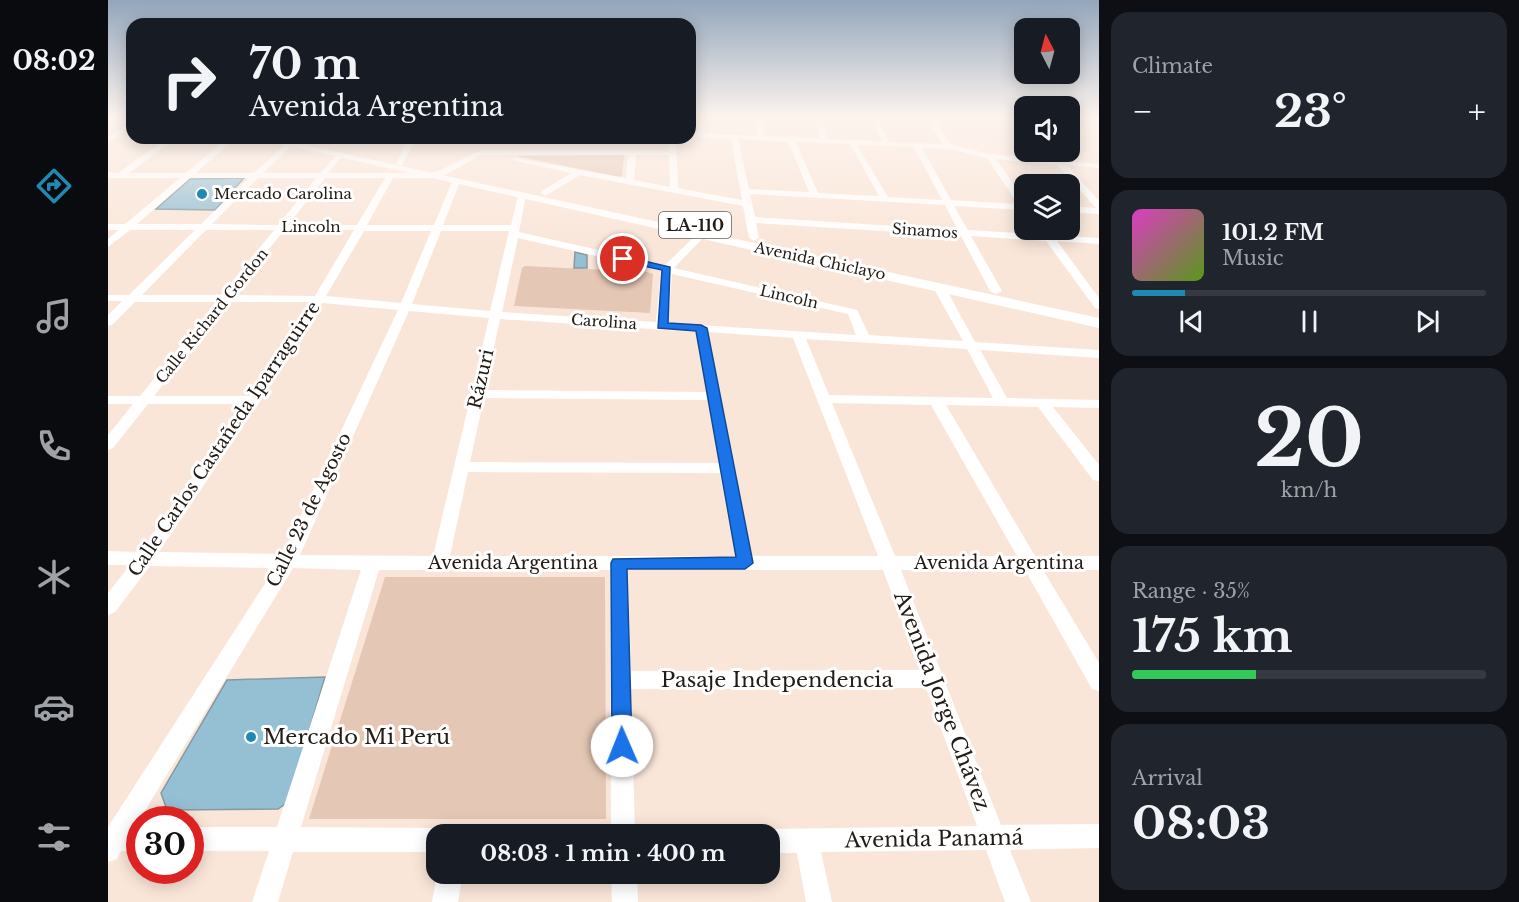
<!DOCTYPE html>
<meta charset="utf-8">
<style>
:root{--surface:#171b24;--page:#20242c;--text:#f1f3f6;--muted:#9ea1a6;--line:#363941;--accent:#1f89b1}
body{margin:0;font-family:"Libre Baskerville",serif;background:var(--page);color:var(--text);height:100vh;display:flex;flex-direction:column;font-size:22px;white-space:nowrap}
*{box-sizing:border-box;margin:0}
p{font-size:20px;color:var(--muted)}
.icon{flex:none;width:33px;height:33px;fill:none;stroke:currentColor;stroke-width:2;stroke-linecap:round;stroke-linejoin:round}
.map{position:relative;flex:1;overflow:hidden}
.sheet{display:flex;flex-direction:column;gap:12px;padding:12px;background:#0d0f14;width:420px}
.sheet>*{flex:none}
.hud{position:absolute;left:18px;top:18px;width:570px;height:126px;border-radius:18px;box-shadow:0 3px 15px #0003;background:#171b24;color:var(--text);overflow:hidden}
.needle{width:39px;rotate:354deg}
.tools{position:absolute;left:906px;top:18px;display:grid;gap:12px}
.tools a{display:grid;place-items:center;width:66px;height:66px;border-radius:12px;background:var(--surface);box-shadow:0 3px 15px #0003;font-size:30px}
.speed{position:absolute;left:18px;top:806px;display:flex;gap:12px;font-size:30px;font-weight:700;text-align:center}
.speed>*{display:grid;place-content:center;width:78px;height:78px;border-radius:50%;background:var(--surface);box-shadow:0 3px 15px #0003;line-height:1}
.speed .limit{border:9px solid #d22;background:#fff;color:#111}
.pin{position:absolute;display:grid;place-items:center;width:51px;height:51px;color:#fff;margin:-26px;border:3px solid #fff;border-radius:50%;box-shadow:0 2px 6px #0007}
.me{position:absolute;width:66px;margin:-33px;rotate:359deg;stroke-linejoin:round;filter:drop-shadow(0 0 4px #0008)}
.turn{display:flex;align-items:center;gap:21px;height:126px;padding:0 24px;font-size:27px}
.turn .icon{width:78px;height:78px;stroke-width:2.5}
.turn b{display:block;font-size:42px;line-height:51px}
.big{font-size:45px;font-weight:700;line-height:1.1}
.sheet .card{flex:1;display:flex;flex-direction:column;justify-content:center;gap:9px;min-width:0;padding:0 21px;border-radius:18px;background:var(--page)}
.sheet .dial{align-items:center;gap:0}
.dial b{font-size:78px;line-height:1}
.song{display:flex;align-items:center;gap:18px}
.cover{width:72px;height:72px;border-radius:9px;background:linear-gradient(135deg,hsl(310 70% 55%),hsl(90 70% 35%))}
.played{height:6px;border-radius:3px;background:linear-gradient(90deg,var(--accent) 15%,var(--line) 15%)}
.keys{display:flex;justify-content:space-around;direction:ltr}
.heat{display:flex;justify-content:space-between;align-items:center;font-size:33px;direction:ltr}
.charge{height:9px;border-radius:4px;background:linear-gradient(90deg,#34c759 35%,var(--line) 0)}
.trip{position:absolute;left:318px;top:824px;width:354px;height:60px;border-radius:18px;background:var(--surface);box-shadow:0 3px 15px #0003;font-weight:700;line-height:60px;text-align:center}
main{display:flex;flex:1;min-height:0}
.tabs{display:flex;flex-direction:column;width:108px;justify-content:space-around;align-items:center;background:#090b0e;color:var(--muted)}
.tabs .icon{width:42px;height:42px}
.tabs .active{color:var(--accent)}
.tabs b{font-size:27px;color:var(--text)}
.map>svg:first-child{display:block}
</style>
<main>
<nav class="tabs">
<b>08:02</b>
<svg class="icon active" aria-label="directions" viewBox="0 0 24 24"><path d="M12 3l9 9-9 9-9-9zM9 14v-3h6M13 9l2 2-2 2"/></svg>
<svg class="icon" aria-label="music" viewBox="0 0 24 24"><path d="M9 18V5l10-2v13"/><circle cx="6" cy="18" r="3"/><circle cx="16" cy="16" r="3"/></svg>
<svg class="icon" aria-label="phone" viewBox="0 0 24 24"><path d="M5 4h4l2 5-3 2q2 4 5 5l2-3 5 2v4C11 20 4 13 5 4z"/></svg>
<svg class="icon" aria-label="climate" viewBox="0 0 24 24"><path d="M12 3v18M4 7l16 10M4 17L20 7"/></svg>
<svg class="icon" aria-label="car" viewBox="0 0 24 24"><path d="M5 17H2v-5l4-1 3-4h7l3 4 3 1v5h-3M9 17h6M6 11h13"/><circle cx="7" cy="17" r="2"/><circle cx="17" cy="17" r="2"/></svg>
<svg class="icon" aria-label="filters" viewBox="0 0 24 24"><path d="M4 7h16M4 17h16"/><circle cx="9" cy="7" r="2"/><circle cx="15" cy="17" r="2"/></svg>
</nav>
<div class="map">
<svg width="991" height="902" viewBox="0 0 991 902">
<rect width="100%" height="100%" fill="#fae6d9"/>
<g fill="#e4c7b4">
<polygon points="516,155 514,176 511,177 408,156"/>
<polygon points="417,266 539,272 545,274 542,313 406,306 414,268"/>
<polygon points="277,577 497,577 498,819 201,819"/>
</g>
<g fill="#95c0d4" stroke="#8499a3" stroke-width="1.5">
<polygon points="136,178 107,210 48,209 82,179"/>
<polygon points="467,252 479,255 479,268 466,268"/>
<polygon points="217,677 180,802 170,809 59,810 53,793 119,680"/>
</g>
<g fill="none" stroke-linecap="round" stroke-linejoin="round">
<g fill="#fff" fill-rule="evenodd">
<path d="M592 117H599L596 133 649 136 648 117H655L656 136 712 138 706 117H713L719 139 774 141 762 117H769L781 142 835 144 817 117H824L844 145 882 154 991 164V168L959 165 991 201V214L962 212V206L988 208 949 165 888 159 916 200V210L846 206 860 230 991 238V244L949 241 991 298V309L987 308 938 241 863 236 894 291 888 294 882 291 853 236 648 223 651 238 646 241 641 238 635 206 472 175 437 196 433 193 434 191 463 173 403 160 407 158 518 178 520 155H373L339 174 324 178H285L259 225H326L344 182 348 179 352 182 335 225H403L410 196 414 193 418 196 411 232 557 265 589 234H595V238L566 268 749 310 761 335 855 341 825 287 831 284 837 287 867 342 991 350V358L872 350 899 398 991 400V408L945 407 991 465V481L985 480 930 407 838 405 927 556H991V570H935L991 663V691L984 689 917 570H793L893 825 991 824V848L902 850 923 902H897L878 850 713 852 724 902H698L689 853H662V834L653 832 662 829 869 826 818 688 523 689 527 834H503L502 570H271L193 827 328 828 338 834H328V852H185L170 902H144L161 851H82V827H169L253 570 185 568 32 819 28 827H32V851H13L9 859 0 862V827L167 568 42 566 7 612 0 615V593L22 565H0V551L32 552 136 404H40L5 448 0 450V435L25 404H0V396H32L108 302H27L4 325 0 326V315L14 301H0V295H21L87 230H22L0 247V239L11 230H0V224H17L72 178H0V172L10 173 59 138H68L21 173H78L119 138H127L88 173H146L179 143 182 147 155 173H212L229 155 233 157 220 173H321L333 170 371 151H561L560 138H568L570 188 634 200 623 139 582 137V133H589ZM630 139 680 142 701 192 641 189ZM688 142 742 144 771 196 710 193ZM749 145 806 147 834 200 780 197ZM814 148 841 149 879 158 910 204 843 200ZM528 155H561L562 187 526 180ZM82 178H141L93 224H29ZM150 178H208L170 225 104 224ZM217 178H277L249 225H180ZM642 194 837 205 850 230 647 217ZM98 230H166L113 295H34ZM176 230H246L207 296 125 295ZM256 231H323L293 303 218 296ZM333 231H401L382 311 304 304ZM410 238 553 271 548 322 394 312ZM564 274 740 314 748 335 560 323ZM120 302H203L181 340 142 396H46ZM214 303 290 310 175 554 51 552 193 340ZM301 311 381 318 325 556 192 555ZM392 319 588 332 598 392 377 390ZM600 332 685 338 770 556H644ZM698 339 859 349 885 398 721 395ZM376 398 600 400 611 463 362 462ZM724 403 823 405 909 556H787ZM360 472 612 473 627 556H342ZM520 570H775L812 670 523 671Z"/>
<polygon points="24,123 24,128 0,142 0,137"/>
<polygon points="298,142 305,144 294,165 288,165"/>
<polygon points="329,873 355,873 350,902 324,902"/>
<polygon points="503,873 529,873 530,902 504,902"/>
</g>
<polygon fill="#fff" fill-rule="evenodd" points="146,138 164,138 991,318 991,328"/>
</g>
<linearGradient id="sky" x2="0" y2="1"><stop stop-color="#93a6bc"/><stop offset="0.48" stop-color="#fdf4ee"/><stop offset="1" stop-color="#fdf4ee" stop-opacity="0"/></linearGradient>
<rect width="991" height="244" fill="url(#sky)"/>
<polygon fill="#1a73e8" stroke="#114b97" stroke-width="1.5" points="515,256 562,267 560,323 593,325 599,328 645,563 637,569 519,569 524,746 521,753 514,756 507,753 504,746 503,563 505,559 628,557 588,331 550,328 554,270 512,261 512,257"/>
<g fill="#1f89b1" stroke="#fff" stroke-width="2">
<circle cx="94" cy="194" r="6"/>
<circle cx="143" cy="737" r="6"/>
</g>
<g text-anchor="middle" stroke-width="6" stroke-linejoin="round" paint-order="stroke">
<g font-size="15" fill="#221b16" stroke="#fff" text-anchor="start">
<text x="106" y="199">Mercado Carolina</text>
</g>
<g font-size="15" fill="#221b16" stroke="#fff">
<text x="203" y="232">Lincoln</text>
<text transform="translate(817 231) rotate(4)" y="5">Sinamos</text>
<text transform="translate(712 261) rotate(12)" y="5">Avenida Chiclayo</text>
<text transform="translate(681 297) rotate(13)" y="5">Lincoln</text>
<text transform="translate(104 316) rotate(-51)" y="5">Calle Richard Gordon</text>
<text transform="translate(496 322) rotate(4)" y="5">Carolina</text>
</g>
<rect fill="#fff" stroke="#645f5c" stroke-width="1.5" x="551" y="212" width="72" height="26" rx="4.5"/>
<g font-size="16" font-weight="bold" fill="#221b16">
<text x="587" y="231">LA-110</text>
</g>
<g font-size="18" fill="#221b16" stroke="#fff">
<text transform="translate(373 379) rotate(-77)" y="6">Rázuri</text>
<text transform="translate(116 439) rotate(-56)" y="6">Calle Carlos Castañeda Iparraguirre</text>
<text transform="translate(201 510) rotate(-64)" y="6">Calle 23 de Agosto</text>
<text x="405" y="569">Avenida Argentina</text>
<text x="891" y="569">Avenida Argentina</text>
</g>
<g font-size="21" fill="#221b16" stroke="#fff">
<text x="669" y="687">Pasaje Independencia</text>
<text transform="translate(834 701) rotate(69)" y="7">Avenida Jorge Chávez</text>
<text transform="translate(826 839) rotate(-1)" y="7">Avenida Panamá</text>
</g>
<g font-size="21" fill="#221b16" stroke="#fff" text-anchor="start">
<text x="155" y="744">Mercado Mi Perú</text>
</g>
</g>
</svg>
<div class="tools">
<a><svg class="needle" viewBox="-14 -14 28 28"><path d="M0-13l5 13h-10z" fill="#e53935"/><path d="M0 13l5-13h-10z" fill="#9ea1a6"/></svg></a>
<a><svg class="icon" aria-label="sound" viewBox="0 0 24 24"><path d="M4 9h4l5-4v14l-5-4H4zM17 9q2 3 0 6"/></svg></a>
<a><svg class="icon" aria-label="layers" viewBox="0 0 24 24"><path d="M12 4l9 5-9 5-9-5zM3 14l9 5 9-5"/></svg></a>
</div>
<div class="speed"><div class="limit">30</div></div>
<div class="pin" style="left:515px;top:259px;background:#d93025"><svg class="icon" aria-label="arrive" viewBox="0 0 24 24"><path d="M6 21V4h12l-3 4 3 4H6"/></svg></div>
<svg class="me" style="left:514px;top:746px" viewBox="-20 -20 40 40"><circle r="19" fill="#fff"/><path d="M0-13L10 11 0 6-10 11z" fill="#1a73e8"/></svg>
<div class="trip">08:03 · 1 min · 400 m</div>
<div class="hud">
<div class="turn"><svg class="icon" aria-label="right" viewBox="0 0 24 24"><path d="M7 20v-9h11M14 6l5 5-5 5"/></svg><div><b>70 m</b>Avenida Argentina</div></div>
</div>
</div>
<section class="sheet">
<div class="card"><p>Climate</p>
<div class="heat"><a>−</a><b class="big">23°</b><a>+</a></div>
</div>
<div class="card">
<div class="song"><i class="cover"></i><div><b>101.2 FM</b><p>Music</p></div></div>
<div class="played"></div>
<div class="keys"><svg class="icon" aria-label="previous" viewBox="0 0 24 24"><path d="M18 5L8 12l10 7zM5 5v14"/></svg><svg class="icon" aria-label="pause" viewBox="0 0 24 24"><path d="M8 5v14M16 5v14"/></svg><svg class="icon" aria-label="next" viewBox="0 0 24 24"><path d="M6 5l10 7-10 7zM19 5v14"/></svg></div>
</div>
<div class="card dial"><b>20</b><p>km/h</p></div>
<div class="card"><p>Range · 35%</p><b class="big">175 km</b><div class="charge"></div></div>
<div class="card"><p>Arrival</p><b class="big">08:03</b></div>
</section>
</main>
